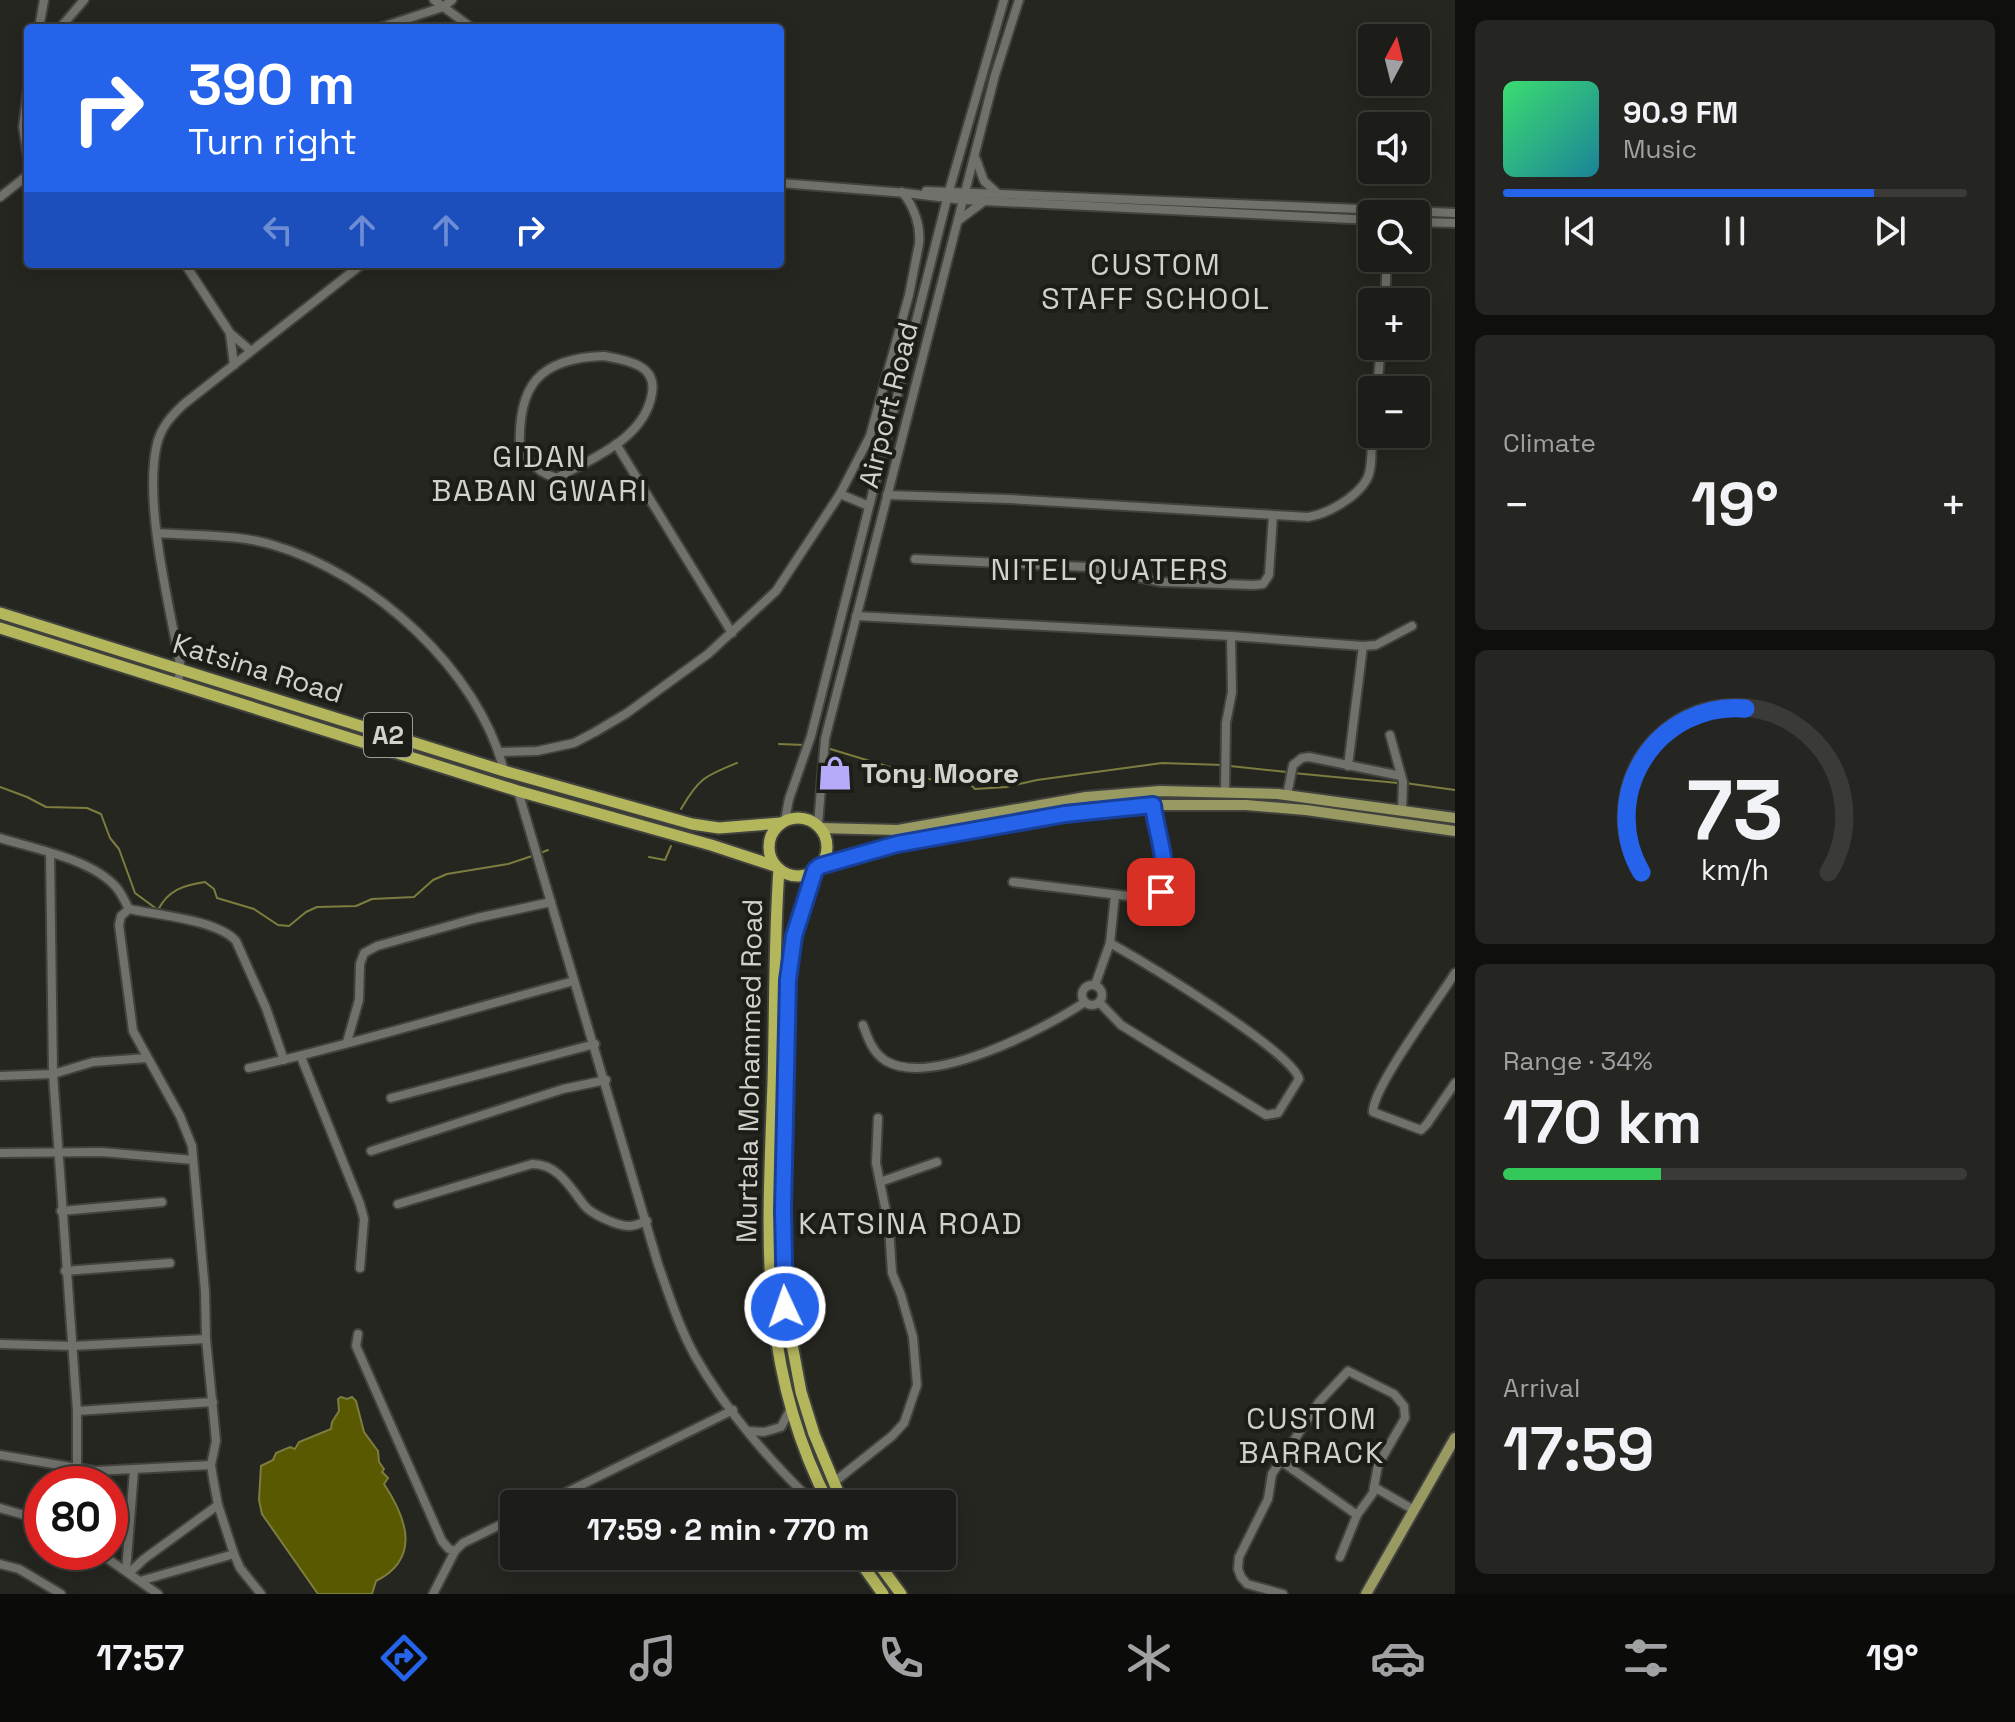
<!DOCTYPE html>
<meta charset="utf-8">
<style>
:root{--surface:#1c1c19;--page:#252522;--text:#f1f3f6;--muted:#a0a1a2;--line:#3a3a38;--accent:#2563eb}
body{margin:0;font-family:"Space Grotesk",sans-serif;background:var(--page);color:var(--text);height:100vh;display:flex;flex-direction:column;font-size:30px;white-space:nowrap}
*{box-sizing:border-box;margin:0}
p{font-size:26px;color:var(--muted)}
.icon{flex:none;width:44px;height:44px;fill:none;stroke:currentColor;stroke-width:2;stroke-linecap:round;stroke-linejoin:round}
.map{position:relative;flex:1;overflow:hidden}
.side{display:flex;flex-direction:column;gap:20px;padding:20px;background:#0f0f0e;width:560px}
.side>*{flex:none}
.guide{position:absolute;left:24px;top:24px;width:760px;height:244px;border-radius:8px;box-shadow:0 4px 20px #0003,0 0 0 2px var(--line);background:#2563eb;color:#fff;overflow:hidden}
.needle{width:52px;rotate:7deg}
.buttons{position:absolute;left:1358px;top:24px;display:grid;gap:16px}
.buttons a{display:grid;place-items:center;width:72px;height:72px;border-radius:8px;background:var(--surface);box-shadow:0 4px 20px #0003,0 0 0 2px var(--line);font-size:40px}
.speed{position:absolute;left:24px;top:1466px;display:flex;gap:16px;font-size:40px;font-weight:700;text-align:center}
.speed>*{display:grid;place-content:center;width:104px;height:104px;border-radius:50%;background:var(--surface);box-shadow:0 4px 20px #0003,0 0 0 2px var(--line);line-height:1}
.speed .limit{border:12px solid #d22;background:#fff;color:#111}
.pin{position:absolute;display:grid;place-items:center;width:68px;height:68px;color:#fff;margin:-34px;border-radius:16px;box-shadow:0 4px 12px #0006}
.me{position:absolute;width:88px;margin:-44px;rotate:357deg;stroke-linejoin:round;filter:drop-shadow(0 0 6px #0008)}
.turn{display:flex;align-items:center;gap:28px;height:168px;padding:0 32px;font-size:36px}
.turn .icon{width:104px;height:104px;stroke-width:2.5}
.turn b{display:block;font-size:56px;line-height:68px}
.lanes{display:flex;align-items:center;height:76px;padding:0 32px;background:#0003;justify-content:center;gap:40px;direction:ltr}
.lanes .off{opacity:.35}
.big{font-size:60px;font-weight:600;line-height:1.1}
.side .widget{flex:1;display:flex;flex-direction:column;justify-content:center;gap:12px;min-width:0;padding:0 28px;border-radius:12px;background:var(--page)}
.side .dial{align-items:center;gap:0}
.dial svg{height:208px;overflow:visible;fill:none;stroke:var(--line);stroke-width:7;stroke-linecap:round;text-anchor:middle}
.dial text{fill:var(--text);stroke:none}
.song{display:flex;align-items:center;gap:24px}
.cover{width:96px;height:96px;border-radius:12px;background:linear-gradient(135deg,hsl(140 70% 55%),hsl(190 70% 35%))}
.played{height:8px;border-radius:4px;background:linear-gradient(90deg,var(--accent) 80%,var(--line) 80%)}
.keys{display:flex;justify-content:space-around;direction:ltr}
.heat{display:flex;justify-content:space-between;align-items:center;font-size:44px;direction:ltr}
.charge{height:12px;border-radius:6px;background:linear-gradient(90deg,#34c759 34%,var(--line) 0)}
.trip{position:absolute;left:500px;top:1490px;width:456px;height:80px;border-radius:8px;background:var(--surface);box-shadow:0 4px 20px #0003,0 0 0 2px var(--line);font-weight:600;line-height:80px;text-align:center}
.dock{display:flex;height:128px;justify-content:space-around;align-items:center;background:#0b0b0a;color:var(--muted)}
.dock .icon{width:56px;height:56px}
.dock .active{color:var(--accent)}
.dock b{font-size:36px;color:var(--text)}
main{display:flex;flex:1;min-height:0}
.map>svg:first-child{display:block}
</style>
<main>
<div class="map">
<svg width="1455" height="1594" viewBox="0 0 1455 1594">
<rect width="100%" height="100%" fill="#262621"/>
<path fill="#585900" stroke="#7c7d3e" stroke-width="2" d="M341 1397 347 1399 352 1397 356 1401 364 1432 378 1451 379 1462 384 1469 382 1472 388 1478 384 1484C407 1519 421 1558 376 1581L372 1594H318L262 1514 259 1500 261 1466 273 1460 276 1453 290 1447 295 1449 299 1442 331 1429 332 1422 339 1411 338 1399Z"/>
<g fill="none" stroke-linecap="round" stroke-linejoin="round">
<g stroke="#7c7d3e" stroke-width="2">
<polyline points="779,744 805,745"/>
<polyline points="827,748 929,779 970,784 975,789 1006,787 1037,780 1162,763 1223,765"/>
<polyline points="1230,766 1287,772"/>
<polyline points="1293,773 1398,783"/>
<polyline points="1405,783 1455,790"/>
<path d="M0 787 27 797 46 807 87 808 101 814 110 838 119 849 135 893 158 910C168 890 184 885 205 882L214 889 217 898 254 909 278 925 289 926 306 912 317 907 356 906 372 899 414 897 433 880 447 874 508 864 532 856"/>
<path d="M681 809C699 778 705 776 737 763"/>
<polyline points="538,854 548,850"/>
<polyline points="649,857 665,860 671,846"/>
</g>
<g stroke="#41423d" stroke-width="12">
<g id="minor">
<polyline points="434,0 472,28"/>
<polyline points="39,28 44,0"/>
<polyline points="60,28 84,0"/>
<polyline points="379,28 443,7 452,0"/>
<polyline points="28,89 23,127 28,157"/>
<polyline points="976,159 984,181 997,193"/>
<polyline points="780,183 906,193 963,200 1372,220"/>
<polyline points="926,191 1455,213"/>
<polyline points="0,197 28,175"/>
<polyline points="959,220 983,202"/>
<polyline points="1416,222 1455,223"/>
<polyline points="185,264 230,333 251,351"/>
<polyline points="1385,302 1387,258"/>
<polyline points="230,334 234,365"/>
<path d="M604 356C625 360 657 364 652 393 645 439 592 458 557 478 540 474 531 463 520 450 517 385 539 358 604 356Z"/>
<polyline points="1377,390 1381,346"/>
<polyline points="616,444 732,633"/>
<polyline points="840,494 869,506"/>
<path d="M887 495 1009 499 1308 517C1328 514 1357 497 1367 479 1373 467 1371 447 1372 434"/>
<path d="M158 533C195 536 237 534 273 545 372 574 479 670 504 771"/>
<polyline points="915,559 1088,567 1162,582 1254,585 1263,584 1269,575 1273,515"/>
<polyline points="856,616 1231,636 1363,646 1376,645 1412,626"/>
<path d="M177 684 181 669C170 609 143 502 157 444 161 427 172 415 184 404L362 264"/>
<polyline points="1390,735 1403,782 1402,810"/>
<path d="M499 752 537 751 574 743 595 732 627 713 708 654 776 591 840 494 870 436 909 295 919 244C921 226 914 206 902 192"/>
<polyline points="1348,766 1363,646"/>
<path d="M518 791 658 1264C669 1295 679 1327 695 1356 724 1408 772 1464 815 1504"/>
<polyline points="1225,791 1226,723 1232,692 1231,636"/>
<polyline points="1287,795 1293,765 1302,758 1309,757 1401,776"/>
<polyline points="785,820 789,799 811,736 949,191 1004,0"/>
<polyline points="818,825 825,739 995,75 1019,0"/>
<path d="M0 838C35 849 91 859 116 887 122 894 125 902 129 909"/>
<polyline points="50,853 53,1074 77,1411 77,1470"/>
<path d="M1013 882 1144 898C1152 898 1161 896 1165 887 1169 872 1155 823 1153 805"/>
<polyline points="129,909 121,916 119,925 133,1031 180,1116 192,1146 205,1291 206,1339 216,1441 211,1465 213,1478 218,1505 234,1554 240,1568 261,1594"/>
<path d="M129 909C157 915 218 920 236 941L266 1008 284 1060"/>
<path d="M1455 973C1439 999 1372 1088 1373 1112L1421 1130 1427 1124 1455 1083"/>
<circle cx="1092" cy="995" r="10"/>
<polyline points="1095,985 1110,943 1115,895"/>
<path d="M1099 1002 1121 1025 1266 1115 1278 1113 1299 1079C1292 1051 1142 961 1110 943"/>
<path d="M863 1025C868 1039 873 1053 886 1061 932 1088 1046 1028 1085 1002"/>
<polyline points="347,1042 359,1000 360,964 364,953 377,946 477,918 551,902"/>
<polyline points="301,1057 360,1204 364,1219 360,1268"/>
<path d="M249 1068C358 1043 466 1010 574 981"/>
<polyline points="0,1076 53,1074 93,1062 147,1058"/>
<polyline points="391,1098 595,1044"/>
<polyline points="371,1151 563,1089 606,1080"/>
<polyline points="0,1153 102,1152 193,1160"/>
<polyline points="880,1182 937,1162"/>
<path d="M398 1204 532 1164C558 1164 570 1187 584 1205 591 1214 617 1226 629 1226 634 1226 642 1223 647 1221"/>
<polyline points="61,1211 162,1202"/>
<polyline points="65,1271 170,1263"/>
<polyline points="358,1334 356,1346 442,1541 449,1549 455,1551"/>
<polyline points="0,1344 72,1346 206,1339"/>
<polyline points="77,1411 213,1402"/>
<polyline points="748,1431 764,1432 781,1427 790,1410"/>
<polyline points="0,1455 95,1471 211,1465"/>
<polyline points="1281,1461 1357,1515"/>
<polyline points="833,1483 892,1436 904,1423 917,1385 913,1337 901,1295 892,1273 889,1226 876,1163 878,1118"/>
<polyline points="66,1484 68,1468"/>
<polyline points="1374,1487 1414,1510"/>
<polyline points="543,1504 733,1410"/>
<polyline points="0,1508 42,1520"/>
<polyline points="98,1552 158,1594"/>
<polyline points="0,1564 19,1569 61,1594"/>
<polyline points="126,1571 134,1470"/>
<polyline points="129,1573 144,1559 218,1505"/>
<polyline points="140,1581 234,1554"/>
<polyline points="433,1594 455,1551 463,1543 514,1518"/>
<polyline points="1283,1594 1247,1584 1241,1577 1238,1569 1239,1557 1268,1499 1272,1474 1319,1402 1348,1371 1394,1394 1404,1406 1405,1418 1378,1465 1373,1493 1357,1515 1340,1557"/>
</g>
</g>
<g stroke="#41423d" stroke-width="14">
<g id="major">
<polyline points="820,828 898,830 1086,797 1160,791 1278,794 1455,818"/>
<polyline points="820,866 897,844 1065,814 1153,805 1246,805 1306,810 1455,831"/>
<polyline points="1366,1594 1455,1438"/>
</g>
</g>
<g stroke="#41423d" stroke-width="15">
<g id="highway">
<polyline points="0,613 504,771 692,824 719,828 781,823"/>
<polyline points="0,628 518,791 711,845 775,866"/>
<circle cx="798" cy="847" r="29"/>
<path d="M779 869C774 939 775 1011 773 1082 768 1233 756 1364 829 1504"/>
<polyline points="815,870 794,936 788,980 783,1210 785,1307 801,1392 814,1434 843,1504"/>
<polyline points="856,1556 883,1594"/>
<polyline points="873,1556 901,1594"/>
</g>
</g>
<use href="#minor" stroke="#71716b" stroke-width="8"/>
<use href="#major" stroke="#999a62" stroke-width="10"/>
<use href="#highway" stroke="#b4b65c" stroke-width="11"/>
</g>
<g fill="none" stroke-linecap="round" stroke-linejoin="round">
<g stroke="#184099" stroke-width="20">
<path id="route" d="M785 1307 783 1210 788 980 794 936 815 870 820 866 897 844 1065 814 1153 805C1155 827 1172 874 1161 892"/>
</g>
<use href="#route" stroke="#2563eb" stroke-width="14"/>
</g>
<defs>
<g id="shop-bare" transform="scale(2.76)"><path d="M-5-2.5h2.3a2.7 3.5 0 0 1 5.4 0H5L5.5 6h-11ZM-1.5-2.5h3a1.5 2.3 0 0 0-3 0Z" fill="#b6abf8" stroke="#1c1d17" stroke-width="2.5" paint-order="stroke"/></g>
</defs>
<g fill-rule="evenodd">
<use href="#shop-bare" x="835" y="773"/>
</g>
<g text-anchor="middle" stroke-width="8" stroke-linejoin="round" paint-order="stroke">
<rect fill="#1c1d17" stroke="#9b9c97" stroke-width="2" x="364" y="713" width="48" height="44" rx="6"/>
<g font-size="26" font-weight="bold" fill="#d1d2ce">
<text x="388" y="744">A2</text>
</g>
<g font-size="28" fill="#d1d2ce" stroke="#1c1d17">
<text transform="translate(888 405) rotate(-76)" y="10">Airport Road</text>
<text transform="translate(258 668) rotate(17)" y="10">Katsina Road</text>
<text transform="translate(749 1071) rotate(-89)" y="10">Murtala Mohammed Road</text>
</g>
<g font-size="28" font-weight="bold" fill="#d1d2ce" stroke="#1c1d17" text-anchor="start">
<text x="861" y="783">Tony Moore</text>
</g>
<g font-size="30" letter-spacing="2" fill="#d1d2ce" stroke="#1c1d17">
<text x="1156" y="275">CUSTOM<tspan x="1156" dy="34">STAFF SCHOOL</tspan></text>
<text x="540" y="467">GIDAN<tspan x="540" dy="34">BABAN GWARI</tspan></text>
<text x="1110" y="580">NITEL QUATERS</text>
<text x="911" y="1234">KATSINA ROAD</text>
<text x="1312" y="1429">CUSTOM<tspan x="1312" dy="34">BARRACK</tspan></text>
</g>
</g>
</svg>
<div class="buttons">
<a><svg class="needle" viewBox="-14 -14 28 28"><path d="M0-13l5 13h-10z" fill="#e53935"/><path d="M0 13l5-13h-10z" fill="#a0a1a2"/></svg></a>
<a><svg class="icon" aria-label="sound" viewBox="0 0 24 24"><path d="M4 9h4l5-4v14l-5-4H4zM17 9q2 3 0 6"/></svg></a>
<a><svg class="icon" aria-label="search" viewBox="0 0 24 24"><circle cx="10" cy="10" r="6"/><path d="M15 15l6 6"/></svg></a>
<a>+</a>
<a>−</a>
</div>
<div class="speed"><div class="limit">80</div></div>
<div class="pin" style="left:1161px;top:892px;background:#d93025"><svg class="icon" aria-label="arrive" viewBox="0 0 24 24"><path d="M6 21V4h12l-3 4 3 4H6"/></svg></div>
<svg class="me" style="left:785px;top:1307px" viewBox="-20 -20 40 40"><circle r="17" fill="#2563eb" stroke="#fff" stroke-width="3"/><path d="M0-11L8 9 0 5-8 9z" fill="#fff"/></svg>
<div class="trip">17:59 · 2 min · 770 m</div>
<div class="guide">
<div class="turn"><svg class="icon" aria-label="right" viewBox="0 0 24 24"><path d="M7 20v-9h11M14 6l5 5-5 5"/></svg><div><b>390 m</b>Turn right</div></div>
<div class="lanes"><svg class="icon off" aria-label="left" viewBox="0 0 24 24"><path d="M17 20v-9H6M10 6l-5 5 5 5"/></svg><svg class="icon off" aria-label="ahead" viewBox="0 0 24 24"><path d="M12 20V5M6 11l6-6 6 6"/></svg><svg class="icon off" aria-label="ahead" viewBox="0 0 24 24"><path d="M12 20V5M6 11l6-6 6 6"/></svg><svg class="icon" aria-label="right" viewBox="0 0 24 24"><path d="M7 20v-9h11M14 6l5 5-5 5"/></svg></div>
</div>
</div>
<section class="side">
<div class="widget">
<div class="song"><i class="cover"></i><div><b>90.9 FM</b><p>Music</p></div></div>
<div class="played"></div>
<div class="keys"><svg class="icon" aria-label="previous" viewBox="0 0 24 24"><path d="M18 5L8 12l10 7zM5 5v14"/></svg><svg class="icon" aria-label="pause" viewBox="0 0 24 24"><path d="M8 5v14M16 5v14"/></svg><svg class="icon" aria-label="next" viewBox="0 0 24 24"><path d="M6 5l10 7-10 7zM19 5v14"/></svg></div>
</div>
<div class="widget"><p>Climate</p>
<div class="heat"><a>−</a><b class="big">19°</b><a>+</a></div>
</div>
<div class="widget dial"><svg viewBox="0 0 100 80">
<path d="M14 69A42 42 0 1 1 86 69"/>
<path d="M14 69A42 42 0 0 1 54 6" stroke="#2563eb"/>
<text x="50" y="56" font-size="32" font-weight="700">73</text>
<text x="50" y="72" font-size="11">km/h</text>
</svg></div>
<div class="widget"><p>Range · 34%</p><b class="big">170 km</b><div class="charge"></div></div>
<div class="widget"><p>Arrival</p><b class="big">17:59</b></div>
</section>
</main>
<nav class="dock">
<b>17:57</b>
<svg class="icon active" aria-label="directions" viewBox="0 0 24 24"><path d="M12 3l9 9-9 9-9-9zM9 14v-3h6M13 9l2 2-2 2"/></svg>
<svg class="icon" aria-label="music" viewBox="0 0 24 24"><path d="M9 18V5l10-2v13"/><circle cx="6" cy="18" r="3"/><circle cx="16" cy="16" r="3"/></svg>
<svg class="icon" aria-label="phone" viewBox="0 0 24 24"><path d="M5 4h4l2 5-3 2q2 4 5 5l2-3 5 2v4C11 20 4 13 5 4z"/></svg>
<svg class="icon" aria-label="climate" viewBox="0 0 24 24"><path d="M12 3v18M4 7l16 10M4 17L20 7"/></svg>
<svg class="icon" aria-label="car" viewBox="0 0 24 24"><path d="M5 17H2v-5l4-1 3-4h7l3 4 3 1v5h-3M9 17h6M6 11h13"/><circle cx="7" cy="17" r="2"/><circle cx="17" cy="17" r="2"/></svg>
<svg class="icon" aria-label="filters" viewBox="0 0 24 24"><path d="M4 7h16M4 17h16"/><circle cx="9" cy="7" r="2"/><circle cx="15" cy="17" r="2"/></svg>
<b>19°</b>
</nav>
